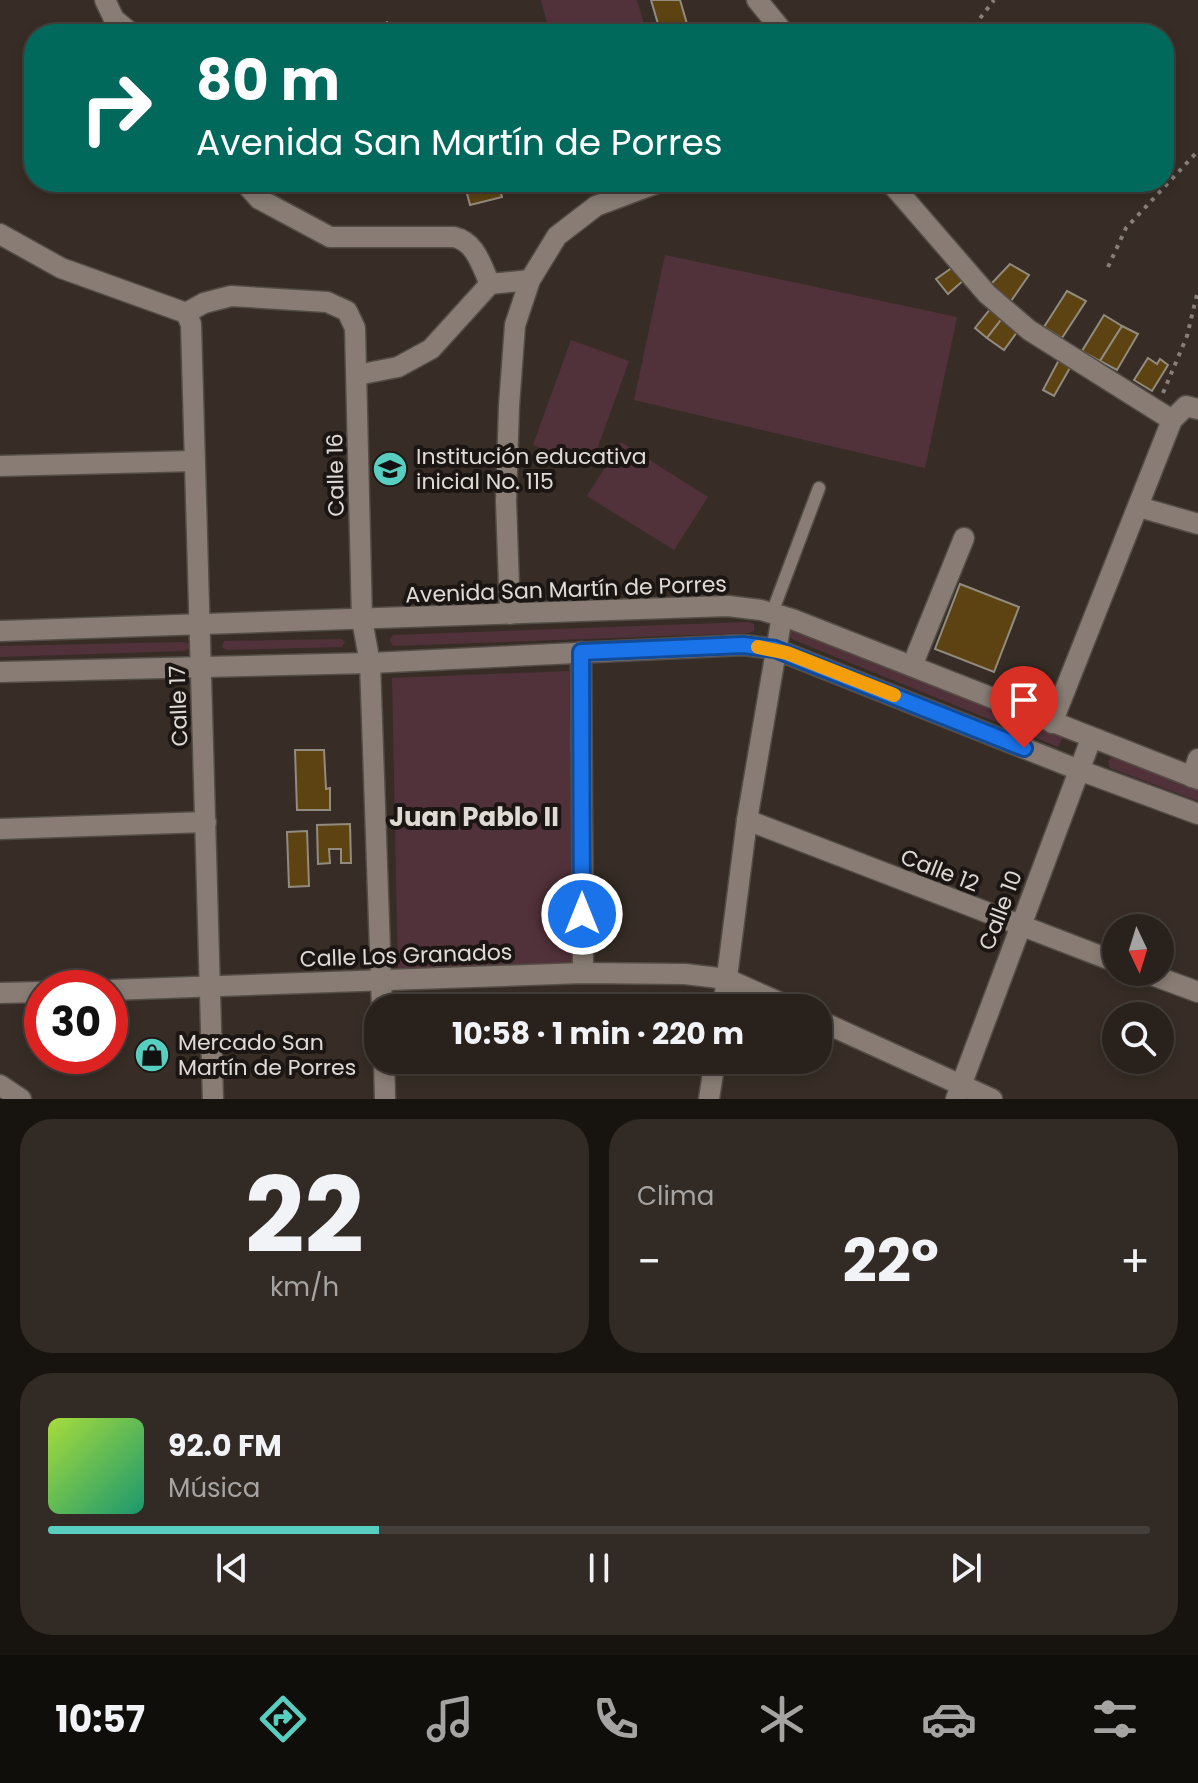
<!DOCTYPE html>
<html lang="es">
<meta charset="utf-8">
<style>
:root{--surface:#29221c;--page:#312a25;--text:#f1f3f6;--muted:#a5a4a3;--line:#453f3b;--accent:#58cec0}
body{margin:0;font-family:Poppins,sans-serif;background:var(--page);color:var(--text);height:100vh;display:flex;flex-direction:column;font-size:30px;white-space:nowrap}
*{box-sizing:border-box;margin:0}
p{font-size:26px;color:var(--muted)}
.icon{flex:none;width:44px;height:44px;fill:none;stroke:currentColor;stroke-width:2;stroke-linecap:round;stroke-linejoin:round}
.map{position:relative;height:1099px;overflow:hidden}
.side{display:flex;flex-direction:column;gap:20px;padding:20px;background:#17130f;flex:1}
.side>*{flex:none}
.hud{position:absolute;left:24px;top:24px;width:1150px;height:168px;border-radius:32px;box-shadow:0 4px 12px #0003,0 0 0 2px var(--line);background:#00695c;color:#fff;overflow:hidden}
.needle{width:52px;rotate:176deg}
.tools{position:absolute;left:1102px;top:914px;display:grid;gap:16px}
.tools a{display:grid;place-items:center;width:72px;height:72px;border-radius:50%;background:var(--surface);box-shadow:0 4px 12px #0003,0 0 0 2px var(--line);font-size:40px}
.speed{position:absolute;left:24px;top:970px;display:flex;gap:16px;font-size:40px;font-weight:700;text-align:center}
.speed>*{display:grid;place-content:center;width:104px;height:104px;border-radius:50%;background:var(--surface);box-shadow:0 4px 12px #0003,0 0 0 2px var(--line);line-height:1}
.speed .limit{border:12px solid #d22;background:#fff;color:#111}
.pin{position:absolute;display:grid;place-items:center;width:68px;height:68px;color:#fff;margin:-82px -34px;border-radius:50% 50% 50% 0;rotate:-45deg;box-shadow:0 0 8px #0007}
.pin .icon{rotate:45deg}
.me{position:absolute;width:88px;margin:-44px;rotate:0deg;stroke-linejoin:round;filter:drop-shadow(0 0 6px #0008)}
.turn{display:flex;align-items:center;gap:28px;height:168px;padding:0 40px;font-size:36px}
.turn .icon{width:104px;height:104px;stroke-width:2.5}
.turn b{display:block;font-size:56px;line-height:68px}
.big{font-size:60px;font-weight:700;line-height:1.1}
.side .widget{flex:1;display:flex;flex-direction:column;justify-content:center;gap:12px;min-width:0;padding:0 28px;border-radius:32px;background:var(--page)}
.side .dial{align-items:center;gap:0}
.dial b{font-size:104px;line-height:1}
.song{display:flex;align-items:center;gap:24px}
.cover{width:96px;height:96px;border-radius:12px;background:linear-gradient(135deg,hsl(80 70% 55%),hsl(160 70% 35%))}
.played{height:8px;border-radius:4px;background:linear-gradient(90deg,var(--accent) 30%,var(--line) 30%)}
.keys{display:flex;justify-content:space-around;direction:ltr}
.heat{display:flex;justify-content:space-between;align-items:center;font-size:44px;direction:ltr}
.side .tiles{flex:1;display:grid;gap:20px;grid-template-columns:1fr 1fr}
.widget:last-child{grid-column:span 2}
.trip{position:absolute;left:364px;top:994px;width:468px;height:80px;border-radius:32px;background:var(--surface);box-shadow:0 4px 12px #0003,0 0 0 2px var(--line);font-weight:700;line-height:80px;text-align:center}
.dock{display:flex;height:128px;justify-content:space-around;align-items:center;background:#100e0b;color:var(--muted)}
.dock .icon{width:56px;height:56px}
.dock .selected{color:var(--accent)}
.dock b{font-size:36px;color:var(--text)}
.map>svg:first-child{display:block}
</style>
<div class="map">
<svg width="1198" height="1099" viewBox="0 0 1198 1099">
<rect width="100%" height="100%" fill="#372d26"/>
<g fill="#52323a">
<polygon points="541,0 637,0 647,34 550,34"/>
<polygon points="665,255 957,317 925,468 634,400"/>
<polygon points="571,340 629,361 591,466 533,445"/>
<polygon points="621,442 708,497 674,550 587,496"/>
<polygon points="748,622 754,624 754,631 749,633 393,646 390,640 393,635"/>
<polygon points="792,631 1063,737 1058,747 794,640 789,636"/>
<polygon points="342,639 345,642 342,647 227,650 222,647 224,641"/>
<polygon points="184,642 190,644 190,648 184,651 0,657 0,646"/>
<polygon points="569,671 574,965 398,970 392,678"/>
<polygon points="1115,755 1198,787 1198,801 1110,768 1108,761"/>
</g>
<g fill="#5c4311" stroke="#928b7f" stroke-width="2">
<polygon points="651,0 680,0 690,34 661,34"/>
<polygon points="387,22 394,34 373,34 371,31"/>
<polygon points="464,182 498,182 502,197 470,205"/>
<polygon points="1010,264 1029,275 1009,304 991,284"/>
<polygon points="953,267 965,279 948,294 936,279"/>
<polygon points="1067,291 1086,301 1062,338 1044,327"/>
<polygon points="991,308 1004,316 987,338 975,328"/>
<polygon points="1104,315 1122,326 1100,361 1082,351"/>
<polygon points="1004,316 1020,328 1004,350 987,338"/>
<polygon points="1122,326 1138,334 1117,370 1100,361"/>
<polygon points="1060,358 1071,366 1054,396 1043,390"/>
<polygon points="1148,358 1157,364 1160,359 1168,365 1152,391 1134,380"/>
<polygon points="960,584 1019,607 994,672 935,649"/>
<polygon points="295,750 324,750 326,789 330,788 330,810 297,810"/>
<polygon points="350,824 351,863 341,863 341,849 329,849 330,863 318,864 317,825"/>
<polygon points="307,831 309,886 289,887 287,832"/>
</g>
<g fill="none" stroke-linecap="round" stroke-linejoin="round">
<g stroke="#544c46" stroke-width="15">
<polyline id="lane" points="772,613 819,488"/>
</g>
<g stroke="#544c46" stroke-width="23">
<g id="street">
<polyline points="105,0 114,19 132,34"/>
<polyline points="757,0 785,34"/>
<path d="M244 182 259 199 330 237H454C476 242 481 265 490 284"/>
<polyline points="890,182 987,294 1029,330 1172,420"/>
<polyline points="0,234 61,268 186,313 204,303 231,296 327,302 347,311 355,328 362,620 370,663 382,1008"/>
<polyline points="186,313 191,324 213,1099"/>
<polyline points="357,375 398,367 431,349 490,284 530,280"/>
<polyline points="0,466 194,461"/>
<polyline points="1139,507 1198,524"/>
<polyline points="510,614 506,501 509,406 515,325 530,280 557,236 596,206 660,182"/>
<polyline points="581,652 583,973"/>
<polyline points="912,666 964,538"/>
<polyline points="1052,723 1172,420 1186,406 1198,409"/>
<polyline points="1192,777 1198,759"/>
<polyline points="747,820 1116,962"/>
<polyline points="0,829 206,822"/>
<polyline points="1144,972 1198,992"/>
<polyline points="110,990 583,973 685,974 727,979 792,1008"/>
<polyline points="0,993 42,992"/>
<polyline points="723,1008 747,820 782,616"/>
<polyline points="818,1020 992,1099"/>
<polyline points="384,1060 385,1099"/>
<polyline points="0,1085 21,1099"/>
<polyline points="709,1099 715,1060"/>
<polyline points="956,1099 1091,739"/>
</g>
</g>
<g stroke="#544c46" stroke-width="23">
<g id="secondary">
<polyline points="0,631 728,606 761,610 792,619 1198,779"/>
<polyline points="0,672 370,663 743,645 775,649 1079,770 1198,814"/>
</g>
</g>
<g stroke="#877f79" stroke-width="4" stroke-dasharray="4 6" stroke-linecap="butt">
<polyline points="968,34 994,0"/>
<polyline points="1012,183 1013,182"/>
<polyline points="1108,267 1126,228 1198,151"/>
<polyline points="1163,393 1187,336 1198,290"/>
</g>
<use href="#lane" stroke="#887c74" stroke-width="12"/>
<use href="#street" stroke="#887c74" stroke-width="20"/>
<use href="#secondary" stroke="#887c74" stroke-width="20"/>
</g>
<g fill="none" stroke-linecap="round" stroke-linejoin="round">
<g stroke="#114b97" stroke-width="20">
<polyline id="route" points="582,914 581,652 743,645 775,649 1024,748"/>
</g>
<use href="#route" stroke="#1a73e8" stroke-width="14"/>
<polyline stroke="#f59e0b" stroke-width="14" points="758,647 787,653 894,695"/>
</g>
<defs>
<g id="school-disc" transform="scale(1.8)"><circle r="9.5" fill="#58cec0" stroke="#1b1613"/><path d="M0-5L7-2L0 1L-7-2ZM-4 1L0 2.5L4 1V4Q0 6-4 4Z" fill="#111"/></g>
<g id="shop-disc" transform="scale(1.8)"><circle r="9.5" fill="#58cec0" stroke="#1b1613"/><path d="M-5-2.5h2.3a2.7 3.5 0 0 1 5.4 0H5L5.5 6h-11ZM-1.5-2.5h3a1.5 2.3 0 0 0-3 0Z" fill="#111"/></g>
</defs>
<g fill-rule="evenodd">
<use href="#school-disc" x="390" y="469"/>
<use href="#shop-disc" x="152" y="1055"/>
</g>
<g text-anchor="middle" stroke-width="8" stroke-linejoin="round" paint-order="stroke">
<g font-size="22" fill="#e0dad5" stroke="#1b1613" text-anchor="start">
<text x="416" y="464">Institución educativa<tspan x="416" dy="25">inicial No. 115</tspan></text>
<text x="178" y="1050">Mercado San<tspan x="178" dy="25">Martín de Porres</tspan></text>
</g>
<g font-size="22" fill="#e0dad5" stroke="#1b1613">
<text transform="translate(335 475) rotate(-91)" y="8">Calle 16</text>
<text transform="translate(566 589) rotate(-2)" y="8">Avenida San Martín de Porres</text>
<text transform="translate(178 706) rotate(-92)" y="8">Calle 17</text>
<text transform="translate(940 870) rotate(21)" y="8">Calle 12</text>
<text transform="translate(1000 910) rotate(-69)" y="8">Calle 10</text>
<text transform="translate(406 955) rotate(-2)" y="8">Calle Los Granados</text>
</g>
<g font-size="26" font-weight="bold" fill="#e0dad5" stroke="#1b1613">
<text x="474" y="826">Juan Pablo II</text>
</g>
</g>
</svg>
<div class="tools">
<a><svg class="needle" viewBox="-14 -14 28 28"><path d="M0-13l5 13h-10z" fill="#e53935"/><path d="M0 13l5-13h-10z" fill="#a5a4a3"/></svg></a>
<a><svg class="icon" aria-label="search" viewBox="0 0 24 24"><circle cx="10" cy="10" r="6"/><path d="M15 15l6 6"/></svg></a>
</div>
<div class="speed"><div class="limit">30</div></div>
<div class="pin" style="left:1024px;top:748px;background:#d93025"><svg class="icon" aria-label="arrive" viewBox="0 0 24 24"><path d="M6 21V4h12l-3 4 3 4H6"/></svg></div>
<svg class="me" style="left:582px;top:914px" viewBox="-20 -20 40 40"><circle r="17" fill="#1a73e8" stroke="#fff" stroke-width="3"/><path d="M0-11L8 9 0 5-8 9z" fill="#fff"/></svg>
<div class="trip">10:58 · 1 min · 220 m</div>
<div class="hud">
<div class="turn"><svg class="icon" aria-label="right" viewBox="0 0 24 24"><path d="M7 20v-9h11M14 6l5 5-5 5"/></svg><div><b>80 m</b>Avenida San Martín de Porres</div></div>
</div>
</div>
<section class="side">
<div class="tiles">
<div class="widget dial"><b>22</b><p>km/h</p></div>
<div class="widget"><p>Clima</p>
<div class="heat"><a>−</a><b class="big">22°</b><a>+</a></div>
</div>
<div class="widget">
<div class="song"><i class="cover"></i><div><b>92.0 FM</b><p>Música</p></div></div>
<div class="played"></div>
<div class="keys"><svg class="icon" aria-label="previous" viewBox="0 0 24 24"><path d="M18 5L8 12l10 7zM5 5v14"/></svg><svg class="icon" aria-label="pause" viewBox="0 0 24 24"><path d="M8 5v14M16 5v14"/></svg><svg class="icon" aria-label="next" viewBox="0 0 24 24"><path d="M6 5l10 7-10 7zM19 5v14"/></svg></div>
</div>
</div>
</section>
<nav class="dock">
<b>10:57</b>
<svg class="icon selected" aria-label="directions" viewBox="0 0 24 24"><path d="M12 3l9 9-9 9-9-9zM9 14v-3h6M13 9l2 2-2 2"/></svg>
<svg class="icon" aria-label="music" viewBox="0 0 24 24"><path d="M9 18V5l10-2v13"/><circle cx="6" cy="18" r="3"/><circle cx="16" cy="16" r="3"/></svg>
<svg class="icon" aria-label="phone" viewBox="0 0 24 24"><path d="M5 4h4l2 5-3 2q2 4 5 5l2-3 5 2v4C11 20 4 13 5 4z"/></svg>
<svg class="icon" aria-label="climate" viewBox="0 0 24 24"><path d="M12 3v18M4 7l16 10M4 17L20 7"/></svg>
<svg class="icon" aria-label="car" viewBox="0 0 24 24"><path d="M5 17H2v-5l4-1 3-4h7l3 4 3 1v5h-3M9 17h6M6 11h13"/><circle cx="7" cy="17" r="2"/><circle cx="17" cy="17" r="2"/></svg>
<svg class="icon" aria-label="filters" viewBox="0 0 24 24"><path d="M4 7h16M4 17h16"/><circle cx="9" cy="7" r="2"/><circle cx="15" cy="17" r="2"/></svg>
</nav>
